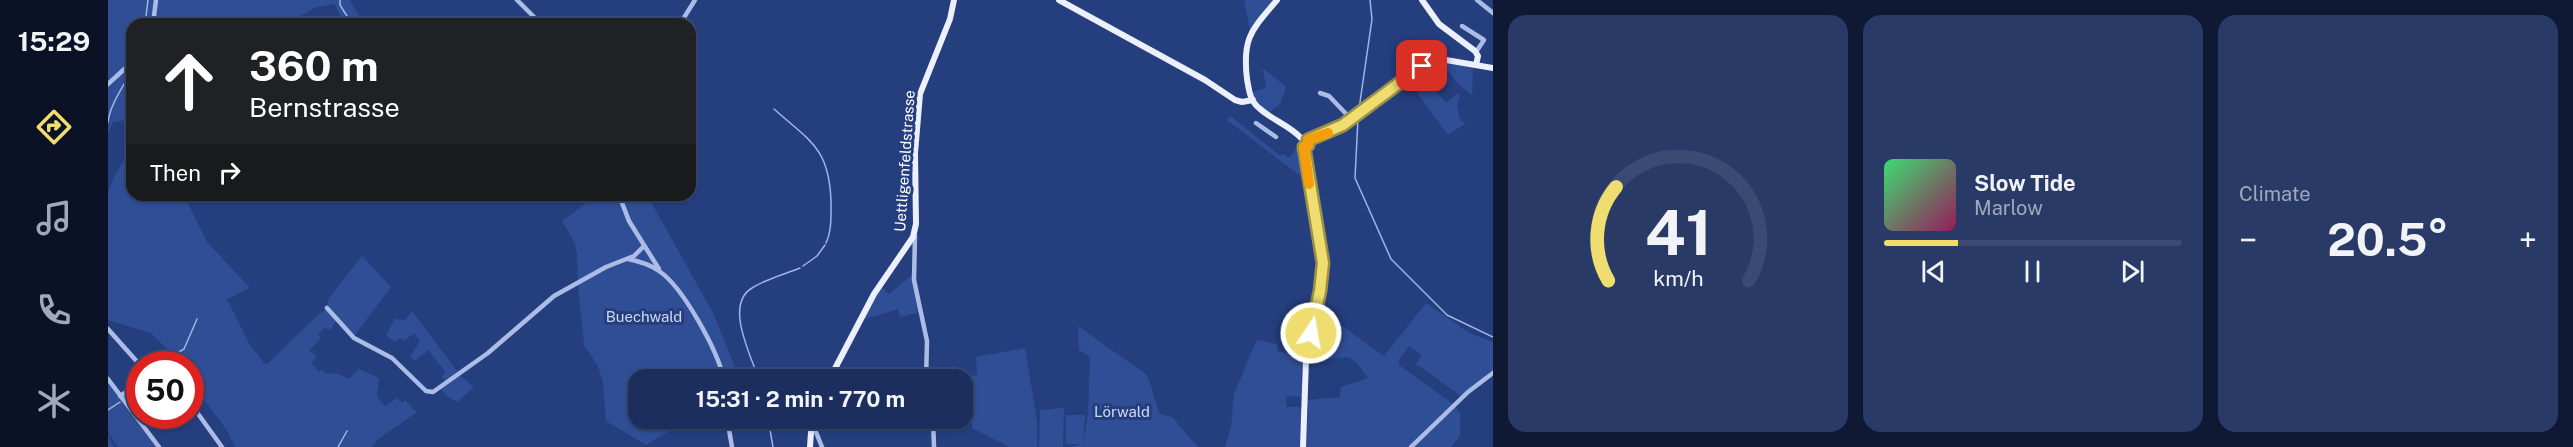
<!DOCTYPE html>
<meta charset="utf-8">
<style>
:root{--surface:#1c2e5e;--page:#293a67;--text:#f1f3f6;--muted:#a0a8bc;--line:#3a4a73;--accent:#efde6f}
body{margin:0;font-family:"Public Sans",sans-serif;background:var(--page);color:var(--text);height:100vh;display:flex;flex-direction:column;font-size:22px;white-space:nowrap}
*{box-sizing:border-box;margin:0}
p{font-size:20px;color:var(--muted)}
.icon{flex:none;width:33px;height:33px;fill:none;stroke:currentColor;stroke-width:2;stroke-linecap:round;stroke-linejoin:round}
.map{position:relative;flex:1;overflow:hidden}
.sheet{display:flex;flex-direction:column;gap:15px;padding:15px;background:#0f1934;width:1080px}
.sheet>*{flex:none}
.hud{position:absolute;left:18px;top:18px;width:570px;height:183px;border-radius:18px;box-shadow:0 2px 4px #0004,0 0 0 2px var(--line);background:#202124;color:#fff;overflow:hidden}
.speed{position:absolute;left:18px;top:351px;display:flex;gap:12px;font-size:30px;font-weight:700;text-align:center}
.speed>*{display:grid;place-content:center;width:78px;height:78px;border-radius:50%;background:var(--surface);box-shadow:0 2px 4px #0004,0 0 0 2px var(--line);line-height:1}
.speed .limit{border:9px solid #d22;background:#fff;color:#111}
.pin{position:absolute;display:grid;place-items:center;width:51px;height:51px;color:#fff;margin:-26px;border-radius:12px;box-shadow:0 3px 9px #0006}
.me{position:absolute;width:66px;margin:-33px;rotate:12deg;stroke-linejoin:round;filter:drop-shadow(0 0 4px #0008)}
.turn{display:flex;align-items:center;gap:21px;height:126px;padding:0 24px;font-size:27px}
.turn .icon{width:78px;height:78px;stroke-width:2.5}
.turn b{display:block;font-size:42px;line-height:51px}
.then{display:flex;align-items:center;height:57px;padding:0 24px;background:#0003;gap:12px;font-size:22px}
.big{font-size:45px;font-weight:700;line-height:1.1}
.sheet .card{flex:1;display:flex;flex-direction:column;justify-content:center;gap:9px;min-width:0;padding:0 21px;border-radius:18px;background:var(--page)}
.sheet .dial{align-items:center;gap:0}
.dial svg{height:156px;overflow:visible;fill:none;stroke:var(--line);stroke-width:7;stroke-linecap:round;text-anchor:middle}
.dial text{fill:var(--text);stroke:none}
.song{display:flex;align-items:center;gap:18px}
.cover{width:72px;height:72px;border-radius:9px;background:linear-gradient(135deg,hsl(140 70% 55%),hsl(330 70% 35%))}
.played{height:6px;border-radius:3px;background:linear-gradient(90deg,var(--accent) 25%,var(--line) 25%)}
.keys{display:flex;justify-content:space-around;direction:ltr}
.heat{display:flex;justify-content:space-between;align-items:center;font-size:33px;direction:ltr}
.sheet .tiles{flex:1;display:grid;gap:15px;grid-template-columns:repeat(3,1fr)}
.trip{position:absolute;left:520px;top:369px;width:345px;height:60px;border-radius:18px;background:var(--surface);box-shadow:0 2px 4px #0004,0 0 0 2px var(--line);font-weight:700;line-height:60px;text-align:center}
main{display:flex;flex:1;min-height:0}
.tabs{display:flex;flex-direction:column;width:108px;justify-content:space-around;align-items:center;background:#0b1226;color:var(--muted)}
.tabs .icon{width:42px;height:42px}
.tabs .active{color:var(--accent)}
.tabs b{font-size:27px;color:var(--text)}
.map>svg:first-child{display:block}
</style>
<main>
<nav class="tabs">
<b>15:29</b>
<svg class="icon active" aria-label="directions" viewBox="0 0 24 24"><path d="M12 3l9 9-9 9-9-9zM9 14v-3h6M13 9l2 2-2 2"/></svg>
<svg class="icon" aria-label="music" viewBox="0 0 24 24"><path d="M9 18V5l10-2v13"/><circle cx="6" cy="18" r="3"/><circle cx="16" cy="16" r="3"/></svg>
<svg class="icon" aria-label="phone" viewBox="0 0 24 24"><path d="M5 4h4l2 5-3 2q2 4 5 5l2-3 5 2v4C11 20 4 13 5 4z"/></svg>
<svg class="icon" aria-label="climate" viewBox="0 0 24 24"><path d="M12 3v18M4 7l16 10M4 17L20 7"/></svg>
</nav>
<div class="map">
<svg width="1385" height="447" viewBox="0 0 1385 447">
<rect width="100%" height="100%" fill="#253e7e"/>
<g fill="#304e96">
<polygon points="0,0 242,0 254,21 253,24 237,24 226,4 206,8 186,20 186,24 24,24 24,195 76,195 99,242 142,288 119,299 143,347 158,365 211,314 218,310 228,321 222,330 217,327 210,334 213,338 201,351 209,357 203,362 211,372 213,369 219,374 228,373 241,379 251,369 271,378 269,396 277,407 289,398 294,403 297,400 309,412 269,440 264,447 127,447 118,429 83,382 82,364 64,364 59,359 64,354 43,333 0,320 0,192 8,173 21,152 17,139 20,120 5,122 0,134"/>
<polygon points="1136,0 1168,0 1142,30"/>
<polygon points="1333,62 1365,68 1364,95 1349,83"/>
<polygon points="1155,68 1178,87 1172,104 1158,114 1142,93 1158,88"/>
<polygon points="1314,69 1324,83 1328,80 1333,89 1330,93 1338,103 1350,93 1352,96 1349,106 1352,120 1358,123 1340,135 1299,79"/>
<polygon points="1123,116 1172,156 1175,154 1181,158 1191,145 1194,151 1199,181 1119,120"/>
<polygon points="489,195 539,195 605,313 632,379 531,380 531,418 582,419 538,445 498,421 495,382 490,366 476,345 470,286 469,254 467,244 454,221"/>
<polygon points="254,256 283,287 246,336 219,304 221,298"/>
<polygon points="805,274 812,312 792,317 790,309 754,320 772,286 781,294"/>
<polygon points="1318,303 1361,333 1385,342 1385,372 1353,396 1308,364 1314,355 1301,346 1291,360 1291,365 1345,404 1352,413 1352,436 1343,447 1197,447 1200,410 1199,400 1232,397 1233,387 1260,378 1248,362 1240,357 1211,360 1212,353 1201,351 1211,309 1276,356"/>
<polygon points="304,311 352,375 366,387 349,402 340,397 332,388 340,383 334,377 337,371 320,350 307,361 302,356 312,341 306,333 296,341 292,338 287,342 278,335 287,319 297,320"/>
<path d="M970 326 1039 375C1045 388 1046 401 1052 414L1064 417 1090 447H961L973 444H958V415H977L975 444 980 414 982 357 971 350Z"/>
<polygon points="1151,340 1169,344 1169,351 1196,357 1193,374 1195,397 1178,396 1178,407 1191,407 1195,410 1194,447 1117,447 1123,427 1126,394 1148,341"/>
<polygon points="917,348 929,421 929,447 901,447 864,428 861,377 869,375 868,357"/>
<polygon points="0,382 49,447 10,447 3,436 1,438 6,447 0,447 0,436 2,435 0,431"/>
<polygon points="956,408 955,447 931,447 932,410"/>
</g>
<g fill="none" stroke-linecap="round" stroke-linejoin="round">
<g stroke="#9fb5e6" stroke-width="1.5">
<polyline points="232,0 232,5 244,24"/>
<polyline points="37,24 40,0"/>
<path d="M666 109C703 142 721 148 723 201 723 215 724 230 718 243"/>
<polyline points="1251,109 1264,19 1262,0"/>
<polyline points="1250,118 1247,178 1283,259 1339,315 1385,337"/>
<path d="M0 122C2 104 16 86 24 70"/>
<polyline points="695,266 709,256 717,245"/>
<polyline points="55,364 62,357 76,349 89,319"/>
<path d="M651 380C643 355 616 305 644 288 658 279 677 274 692 268"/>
<polyline points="17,397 28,388"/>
<polyline points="0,410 12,402"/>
<polyline points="660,418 665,447"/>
<polyline points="230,447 239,431"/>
</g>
<g stroke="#abbce6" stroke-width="4.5">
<polyline points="409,0 433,24"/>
<polyline points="1369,0 1385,13"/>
<polyline points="45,24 48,0"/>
<polyline points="572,24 587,0"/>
<polyline points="1354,26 1376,40 1368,52"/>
<polyline points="0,84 24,62"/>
<polyline points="1212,93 1221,96 1243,119"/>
<polyline points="1148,123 1168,137"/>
<polyline points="511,195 521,221 551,269"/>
<polyline points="807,236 806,280 819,341 818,380"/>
<path d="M520 259C530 261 543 265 551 271 575 287 610 351 616 380"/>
<polyline points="219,308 246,338 284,358 318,391 325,392 380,353 446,296 498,267 526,256 535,247"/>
<polyline points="0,329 32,365"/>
<polyline points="0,379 51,447"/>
<polyline points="12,396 32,383"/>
<polyline points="82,410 88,411 114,447"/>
<polyline points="619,418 624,447"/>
<polyline points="825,418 826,447"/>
<polyline points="704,422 714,447"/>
<polyline points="1303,447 1360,392 1385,373"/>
</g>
<g stroke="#ecf0fd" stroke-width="6">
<polyline points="951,0 1097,80 1127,100 1134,102 1145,100"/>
<path d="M1169 0C1144 30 1134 37 1139 79 1141 90 1142 101 1151 108 1164 120 1181 125 1193 138"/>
<polyline points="1314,0 1331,24 1367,51 1370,56 1368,65"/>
<polyline points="1200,140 1228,129 1324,61 1338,60 1385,68"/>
<polyline points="721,380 766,294 805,237 808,224 807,153 812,94 842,19 846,0"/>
<polyline points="702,447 704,418"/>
<polyline points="1195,447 1198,359 1212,291 1215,263 1196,147"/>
</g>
</g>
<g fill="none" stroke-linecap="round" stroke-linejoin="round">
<g stroke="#9b9048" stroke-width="15">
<polyline id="route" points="1203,333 1212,291 1215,263 1196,147 1200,145 1200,140 1235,125 1314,66"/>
</g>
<use href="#route" stroke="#efde6f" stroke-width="10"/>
<polyline stroke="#f59e0b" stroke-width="10" points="1201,184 1196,147 1200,145 1200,140 1220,133"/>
</g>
<g text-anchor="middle" stroke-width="6" stroke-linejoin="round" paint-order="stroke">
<g font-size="15" fill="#fff" stroke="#253e7e">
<text transform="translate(797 161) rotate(-86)" y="5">Uettligenfeldstrasse</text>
</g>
<g font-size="15" fill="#ced9f5" stroke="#253e7e">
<text x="536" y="322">Buechwald</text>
<text x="1014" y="417">Lörwald</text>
</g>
</g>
</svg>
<div class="speed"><div class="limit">50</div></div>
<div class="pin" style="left:1314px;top:66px;background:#d93025"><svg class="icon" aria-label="arrive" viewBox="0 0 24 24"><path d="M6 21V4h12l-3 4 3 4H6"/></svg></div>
<svg class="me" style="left:1203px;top:333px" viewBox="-20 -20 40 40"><circle r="17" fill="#efde6f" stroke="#fff" stroke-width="3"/><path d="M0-11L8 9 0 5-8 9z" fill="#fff"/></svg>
<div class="trip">15:31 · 2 min · 770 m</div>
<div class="hud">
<div class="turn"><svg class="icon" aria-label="ahead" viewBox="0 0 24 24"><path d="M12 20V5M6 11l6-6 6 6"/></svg><div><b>360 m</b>Bernstrasse</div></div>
<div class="then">Then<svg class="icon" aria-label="right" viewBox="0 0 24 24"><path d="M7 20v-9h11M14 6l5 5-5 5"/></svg></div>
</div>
</div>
<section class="sheet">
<div class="tiles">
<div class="card dial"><svg viewBox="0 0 100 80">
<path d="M14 69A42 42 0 1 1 86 69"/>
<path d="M14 69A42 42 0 0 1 18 21" stroke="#efde6f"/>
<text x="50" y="56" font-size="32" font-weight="700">41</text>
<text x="50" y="72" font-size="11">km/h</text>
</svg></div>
<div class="card">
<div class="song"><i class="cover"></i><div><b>Slow Tide</b><p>Marlow</p></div></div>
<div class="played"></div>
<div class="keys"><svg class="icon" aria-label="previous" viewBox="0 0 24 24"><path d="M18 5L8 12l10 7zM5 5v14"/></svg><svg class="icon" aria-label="pause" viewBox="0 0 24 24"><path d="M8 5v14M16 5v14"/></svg><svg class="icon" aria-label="next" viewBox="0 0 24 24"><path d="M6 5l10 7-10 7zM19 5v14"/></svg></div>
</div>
<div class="card"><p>Climate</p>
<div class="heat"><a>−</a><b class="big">20.5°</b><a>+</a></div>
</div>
</div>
</section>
</main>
